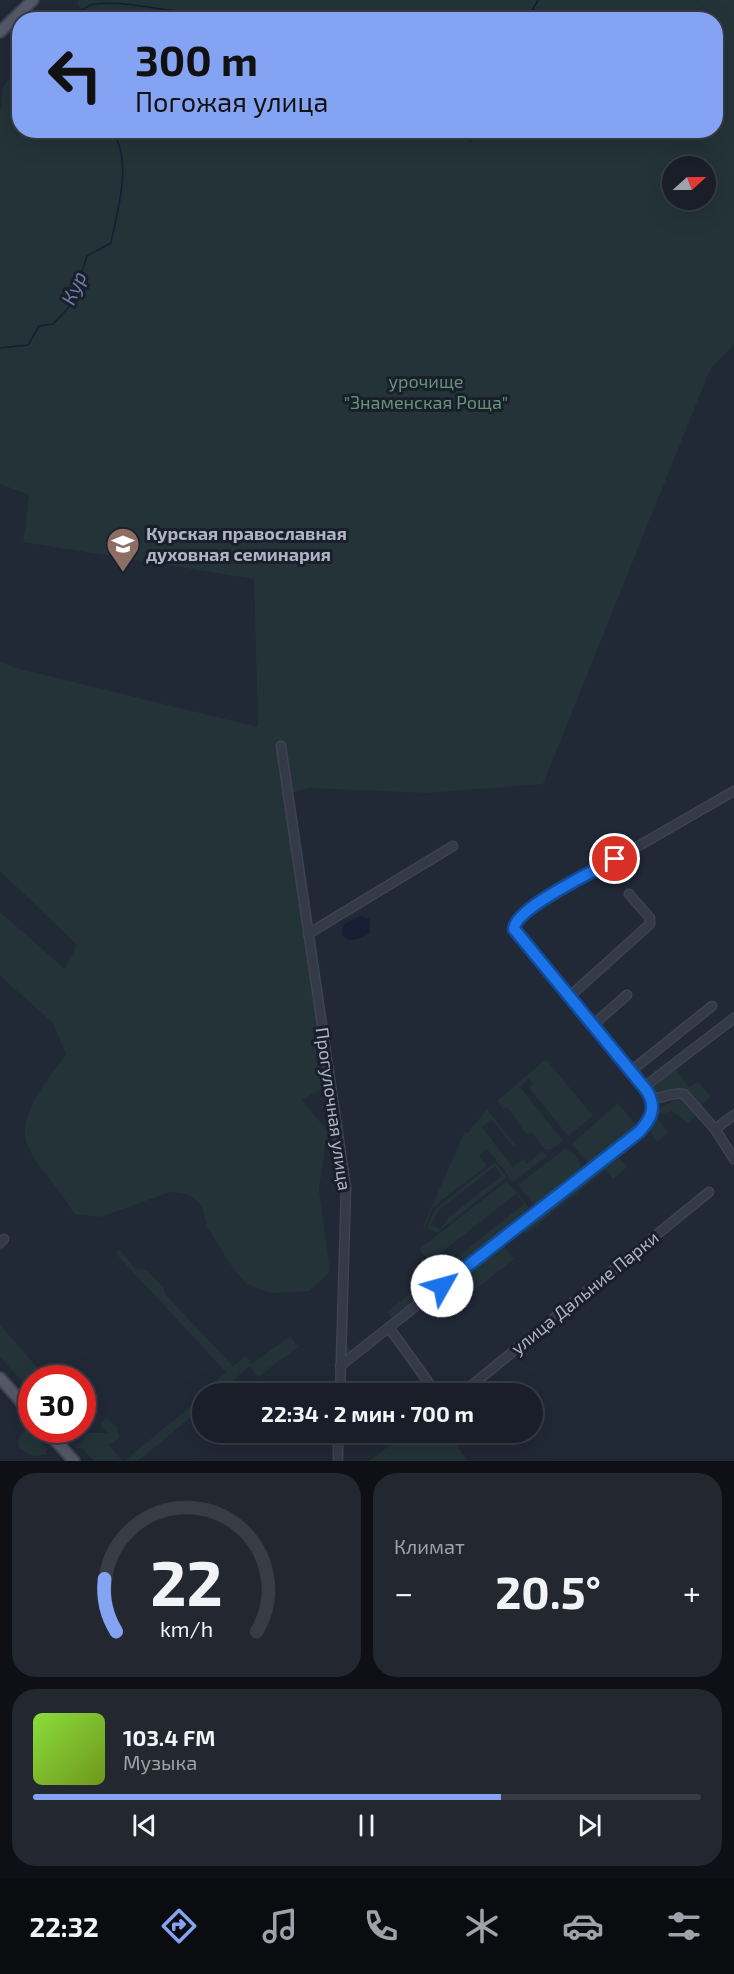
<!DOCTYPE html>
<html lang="ru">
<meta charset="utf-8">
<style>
:root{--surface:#191e28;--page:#222730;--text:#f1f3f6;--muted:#9fa2a8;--line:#373c45;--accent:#84a3f3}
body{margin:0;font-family:"Exo 2",sans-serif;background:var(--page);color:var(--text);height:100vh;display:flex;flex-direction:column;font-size:22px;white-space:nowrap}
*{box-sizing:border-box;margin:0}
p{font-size:20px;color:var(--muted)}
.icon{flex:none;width:33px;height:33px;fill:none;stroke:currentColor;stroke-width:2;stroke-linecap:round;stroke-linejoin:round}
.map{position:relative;height:1461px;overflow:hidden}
.details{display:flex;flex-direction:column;gap:12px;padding:12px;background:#0e1016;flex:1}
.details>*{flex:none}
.top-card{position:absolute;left:12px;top:12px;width:711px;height:126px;border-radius:24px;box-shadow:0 6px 24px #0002,0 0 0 2px var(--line);background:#84a3f3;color:#111;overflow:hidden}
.needle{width:39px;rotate:69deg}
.controls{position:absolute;left:662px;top:156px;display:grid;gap:12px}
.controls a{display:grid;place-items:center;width:54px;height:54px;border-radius:50%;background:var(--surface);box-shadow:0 6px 24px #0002,0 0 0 2px var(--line);font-size:30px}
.speed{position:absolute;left:18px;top:1365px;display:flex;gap:12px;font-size:30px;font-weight:700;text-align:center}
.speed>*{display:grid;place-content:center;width:78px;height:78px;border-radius:50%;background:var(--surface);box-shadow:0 6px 24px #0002,0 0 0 2px var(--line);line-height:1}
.speed .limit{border:9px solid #d22;background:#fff;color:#111}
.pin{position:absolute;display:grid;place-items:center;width:51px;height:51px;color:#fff;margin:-26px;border:3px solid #fff;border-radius:50%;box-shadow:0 2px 6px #0007}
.me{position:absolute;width:66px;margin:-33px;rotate:52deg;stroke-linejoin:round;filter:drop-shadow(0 0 4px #0008)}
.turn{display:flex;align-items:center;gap:21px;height:126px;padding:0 24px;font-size:27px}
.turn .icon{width:78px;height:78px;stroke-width:2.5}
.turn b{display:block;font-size:42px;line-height:51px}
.big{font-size:45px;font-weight:700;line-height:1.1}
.details .card{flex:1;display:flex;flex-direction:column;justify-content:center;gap:9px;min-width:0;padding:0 21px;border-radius:24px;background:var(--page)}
.details .dial{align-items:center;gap:0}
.dial svg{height:156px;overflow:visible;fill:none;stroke:var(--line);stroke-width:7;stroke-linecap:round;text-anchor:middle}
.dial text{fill:var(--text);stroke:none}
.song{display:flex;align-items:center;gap:18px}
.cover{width:72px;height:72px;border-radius:9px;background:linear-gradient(135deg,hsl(90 70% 55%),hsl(80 70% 35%))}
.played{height:6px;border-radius:3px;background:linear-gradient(90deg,var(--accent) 70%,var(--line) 70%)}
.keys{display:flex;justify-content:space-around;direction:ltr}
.heat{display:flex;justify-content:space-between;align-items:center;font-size:33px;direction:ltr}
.details .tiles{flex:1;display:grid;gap:12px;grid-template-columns:1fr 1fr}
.card:last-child{grid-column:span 2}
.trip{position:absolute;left:192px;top:1383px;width:351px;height:60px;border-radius:30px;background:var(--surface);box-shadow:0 6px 24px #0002,0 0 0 2px var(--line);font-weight:700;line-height:60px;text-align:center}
.tabs{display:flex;height:96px;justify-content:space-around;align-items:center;background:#0a0c10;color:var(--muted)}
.tabs .icon{width:42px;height:42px}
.tabs .selected{color:var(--accent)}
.tabs b{font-size:27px;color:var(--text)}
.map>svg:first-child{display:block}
</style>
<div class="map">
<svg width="734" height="1461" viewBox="0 0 734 1461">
<rect width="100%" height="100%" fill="#212836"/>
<g fill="#233338" fill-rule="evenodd">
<path d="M78 0H698L695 3 699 0H734V344L710 370 543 784 426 793 308 788 290 794 333 1082 302 1100 327 1130 319 1190 330 1272 309 1291 271 1293 246 1284 232 1267 207 1227 202 1206 190 1195 170 1192 101 1217 74 1214C62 1191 41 1172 29 1149 13 1117 49 1079 66 1054L53 1023 0 976V912L65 969 77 945 0 871V661L16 668 258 727 254 579 23 542 29 495 0 484V113L3 87 14 73 19 74 20 130H262L274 140 331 131 373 134 386 131 446 130 471 142 487 130H716V20H91L77 4ZM672 166H705V200H672Z"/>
<polygon points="546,1059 593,1116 568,1136 529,1088 533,1084 529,1078 520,1087 563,1141 550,1150 545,1149 532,1133 526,1134 507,1107 503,1109 497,1101"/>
<path d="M676 1069 689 1087 698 1081 711 1097 700 1106C682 1095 683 1081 660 1096L651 1088Z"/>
<polygon points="681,1096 699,1114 688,1123 672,1111 658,1115 655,1111"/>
<polygon points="618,1103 638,1127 590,1165 572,1144"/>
<polygon points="487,1109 516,1146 514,1147 492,1120 482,1127 513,1167 523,1159 527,1164 542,1151 547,1156 513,1182 487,1149 479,1155 487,1166 433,1207 425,1227 423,1226 465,1131 468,1133"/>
<polygon points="653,1112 668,1132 658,1142 645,1125"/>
<polygon points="566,1148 576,1156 584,1171 536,1208 518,1185"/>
<polygon points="617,1156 627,1167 613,1179 606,1170 526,1234 522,1230"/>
<path d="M495 1162 507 1177 437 1233 427 1228 435 1209ZM495 1166 501 1176 449 1217 440 1229 431 1225 439 1210Z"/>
<polygon points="507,1181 529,1208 442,1279 437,1273 524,1204 516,1194 429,1262 419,1249"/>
<polygon points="504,1246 514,1259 475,1290 465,1277"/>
<path d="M119 1249 136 1269 146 1270 164 1287 165 1294 233 1366 246 1356 252 1364 290 1336 298 1347 258 1377 250 1366C238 1374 232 1384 221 1393H206L217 1384V1380L226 1372 116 1254Z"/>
<polygon points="434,1275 442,1286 339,1361 341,1314 348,1314 347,1347 351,1350 392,1320 387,1312"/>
<polygon points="0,1325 47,1378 32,1378 31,1391 0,1357"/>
<polygon points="202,1397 202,1408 138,1461 124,1461"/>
<polygon points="106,1417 117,1428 119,1438 108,1445 123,1461 94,1461 82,1448 75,1448 88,1433 107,1433 100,1424"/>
<path d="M27 1429 47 1449 45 1455 34 1456 19 1448C16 1441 20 1433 27 1429Z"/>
<polygon points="406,1433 447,1433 468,1461 369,1461"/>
</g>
<path fill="#151e33" d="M360 916 369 919 370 932C360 942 336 945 344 924Z"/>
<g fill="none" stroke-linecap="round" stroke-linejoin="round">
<g stroke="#151e33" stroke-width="1.5">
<path d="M72 20C76 15 87 5 94 4 136 0 179 16 218 15 244 14 271 5 295 20"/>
<polyline points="527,20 538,0"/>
<path d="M0 348 28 345 39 326 53 324 70 306 87 256 111 243C118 207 133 162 112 130"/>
</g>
<g stroke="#3e4351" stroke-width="11">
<g id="minor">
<polyline points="281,746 346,1188 340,1394"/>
<polyline points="308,934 453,846"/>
<polyline points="570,996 650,924 650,918 629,894"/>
<polyline points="594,1024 627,995"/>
<polyline points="631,1071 712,1006"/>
<polyline points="644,1087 734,1018"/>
<path d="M651 1097C662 1101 671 1091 684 1094L715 1129 734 1159"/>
<polyline points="715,1129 734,1115"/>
<polyline points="0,1243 4,1239"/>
<polyline points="390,1329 437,1394"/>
<polyline points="340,1366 647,1123 653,1105 647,1091 517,934 514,924 531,908 734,791"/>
<polyline points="461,1394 709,1192"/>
<polyline points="338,1461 338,1432"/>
</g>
</g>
<g stroke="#3e4351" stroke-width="14">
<g id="major">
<polyline points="0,32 33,0"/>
<polyline points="0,1378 32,1414"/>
<polyline points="46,1430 74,1461"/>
</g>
</g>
<use href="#minor" stroke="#343a47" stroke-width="8"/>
<use href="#major" stroke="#525967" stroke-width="10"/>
</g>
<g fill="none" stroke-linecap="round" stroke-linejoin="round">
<g stroke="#114b97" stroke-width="15">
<path id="route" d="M442 1286 639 1132C651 1119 657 1108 647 1091L514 929C515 908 595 871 615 859"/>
</g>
<use href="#route" stroke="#1a73e8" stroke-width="10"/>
</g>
<defs>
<g id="university-pin" transform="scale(1.725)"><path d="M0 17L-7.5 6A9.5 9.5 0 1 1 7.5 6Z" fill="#8d6e63" stroke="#1a1f2c"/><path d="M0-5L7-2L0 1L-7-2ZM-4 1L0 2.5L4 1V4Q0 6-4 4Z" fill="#fff"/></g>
</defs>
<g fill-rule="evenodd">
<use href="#university-pin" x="123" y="544"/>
</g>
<g text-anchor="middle" stroke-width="6" stroke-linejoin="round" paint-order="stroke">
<g font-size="18" fill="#679376" stroke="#1a1f2c">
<text x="426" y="388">урочище<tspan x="426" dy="21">"Знаменская Роща"</tspan></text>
</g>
<g font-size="18" font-weight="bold" fill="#afb4c4" stroke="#1a1f2c" text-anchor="start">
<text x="146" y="540">Курская православная<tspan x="146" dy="21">духовная семинария</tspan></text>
</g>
<g font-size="18" fill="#afb4c4" stroke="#1a1f2c">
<text transform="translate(333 1109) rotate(82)" y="6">Прогулочная улица</text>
<text transform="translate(585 1293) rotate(-39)" y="6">улица Дальние Парки</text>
</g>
<g font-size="20" font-style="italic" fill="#697ba2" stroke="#1a1f2c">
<text transform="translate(74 288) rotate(-67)" y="7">Кур</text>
</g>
</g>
</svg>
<div class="controls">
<a><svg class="needle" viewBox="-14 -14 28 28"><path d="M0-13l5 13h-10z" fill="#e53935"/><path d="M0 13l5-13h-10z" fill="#9fa2a8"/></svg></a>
</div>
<div class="speed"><div class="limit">30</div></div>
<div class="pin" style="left:615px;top:859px;background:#d93025"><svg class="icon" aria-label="arrive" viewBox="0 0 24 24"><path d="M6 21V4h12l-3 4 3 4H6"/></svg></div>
<svg class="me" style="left:442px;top:1286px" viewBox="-20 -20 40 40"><circle r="19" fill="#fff"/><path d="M0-13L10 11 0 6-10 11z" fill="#1a73e8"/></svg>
<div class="trip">22:34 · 2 мин · 700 m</div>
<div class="top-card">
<div class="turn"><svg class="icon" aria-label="left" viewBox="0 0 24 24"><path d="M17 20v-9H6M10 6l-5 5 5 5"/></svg><div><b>300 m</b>Погожая улица</div></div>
</div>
</div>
<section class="details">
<div class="tiles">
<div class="card dial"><svg viewBox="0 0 100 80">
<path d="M14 69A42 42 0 1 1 86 69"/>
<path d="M14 69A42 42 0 0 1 8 42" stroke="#84a3f3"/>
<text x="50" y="56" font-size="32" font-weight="700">22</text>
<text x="50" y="72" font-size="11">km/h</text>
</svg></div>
<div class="card"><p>Климат</p>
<div class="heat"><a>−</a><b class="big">20.5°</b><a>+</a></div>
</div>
<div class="card">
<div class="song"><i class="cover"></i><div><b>103.4 FM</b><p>Музыка</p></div></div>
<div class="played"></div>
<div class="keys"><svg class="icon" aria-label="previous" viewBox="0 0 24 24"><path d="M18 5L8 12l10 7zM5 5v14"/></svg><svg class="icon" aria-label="pause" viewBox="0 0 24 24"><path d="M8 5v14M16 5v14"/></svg><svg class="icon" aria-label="next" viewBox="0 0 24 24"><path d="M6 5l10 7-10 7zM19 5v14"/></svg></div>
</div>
</div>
</section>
<nav class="tabs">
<b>22:32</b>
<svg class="icon selected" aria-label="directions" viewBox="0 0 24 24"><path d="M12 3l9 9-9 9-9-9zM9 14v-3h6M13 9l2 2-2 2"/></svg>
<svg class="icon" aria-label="music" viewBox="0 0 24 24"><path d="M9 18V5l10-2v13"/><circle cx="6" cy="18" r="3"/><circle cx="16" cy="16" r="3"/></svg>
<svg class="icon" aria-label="phone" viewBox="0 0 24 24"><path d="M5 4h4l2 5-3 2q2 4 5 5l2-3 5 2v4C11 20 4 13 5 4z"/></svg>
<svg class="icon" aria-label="climate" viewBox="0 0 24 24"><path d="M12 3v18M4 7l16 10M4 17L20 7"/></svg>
<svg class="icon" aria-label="car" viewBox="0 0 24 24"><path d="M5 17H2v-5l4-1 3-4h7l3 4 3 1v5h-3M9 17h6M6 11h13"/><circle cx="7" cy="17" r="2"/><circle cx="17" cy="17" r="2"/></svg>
<svg class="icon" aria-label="filters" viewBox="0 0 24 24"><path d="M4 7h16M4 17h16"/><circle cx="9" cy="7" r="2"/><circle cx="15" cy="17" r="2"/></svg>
</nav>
